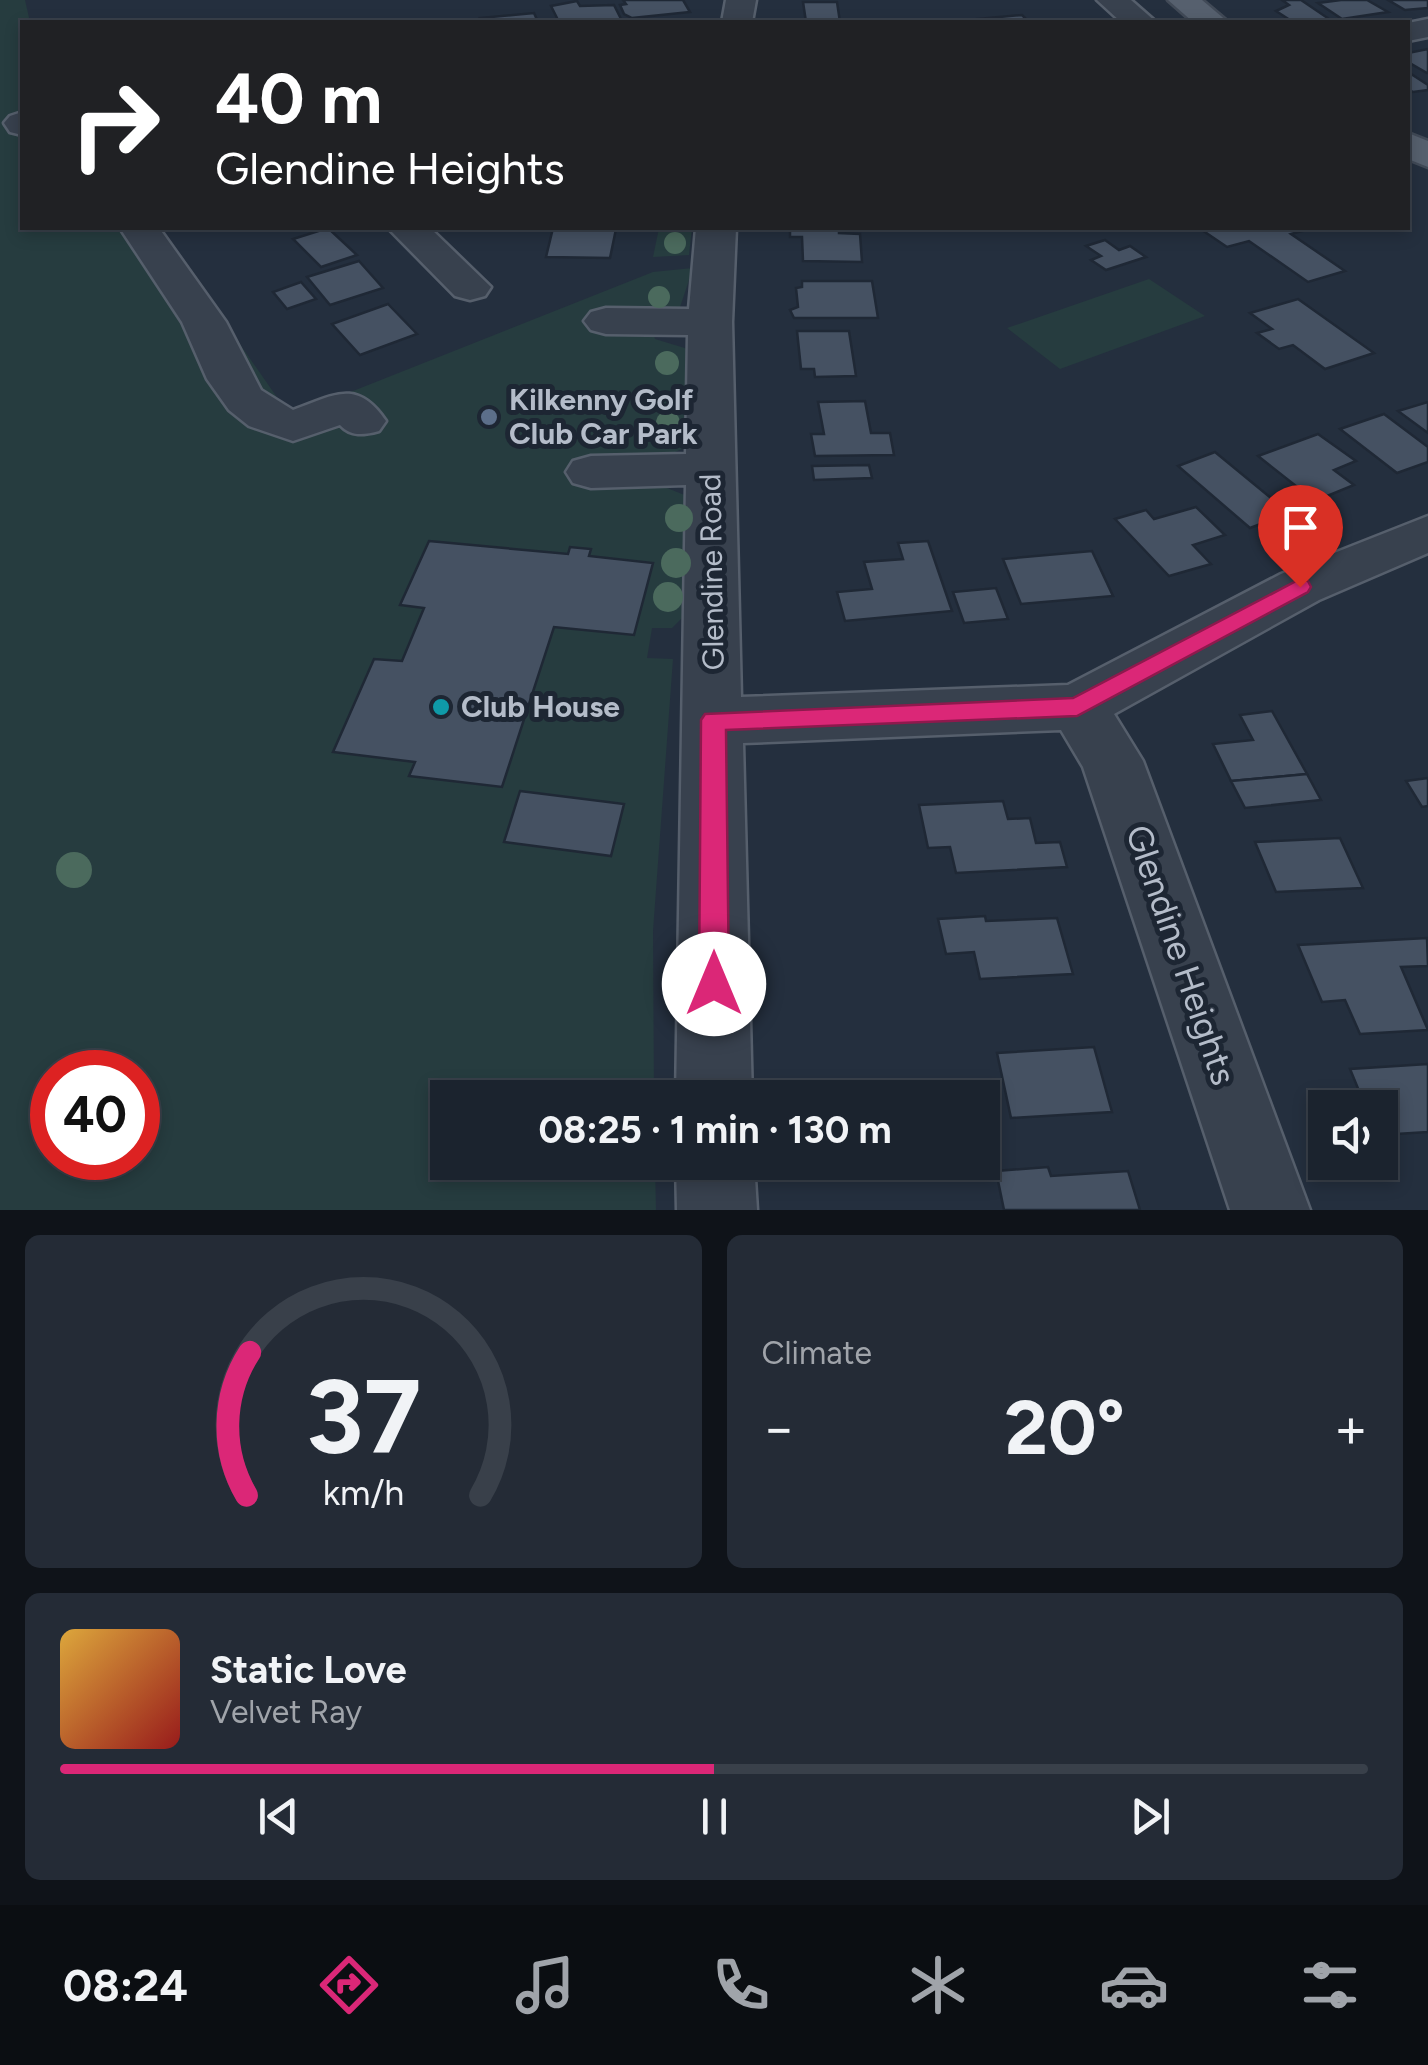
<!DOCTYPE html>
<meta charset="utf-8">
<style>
:root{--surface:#1b232e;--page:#242b36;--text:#f1f3f6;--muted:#a0a4aa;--line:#39404a;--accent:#db2777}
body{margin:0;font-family:Figtree,sans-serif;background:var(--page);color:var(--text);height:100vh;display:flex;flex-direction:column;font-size:38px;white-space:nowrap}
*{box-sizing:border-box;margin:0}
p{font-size:32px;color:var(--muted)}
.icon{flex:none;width:55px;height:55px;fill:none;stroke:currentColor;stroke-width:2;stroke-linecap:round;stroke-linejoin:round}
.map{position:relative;height:1210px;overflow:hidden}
.drawer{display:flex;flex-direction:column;gap:25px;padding:25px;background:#0f1319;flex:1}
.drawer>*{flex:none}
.banner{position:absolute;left:20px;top:20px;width:1390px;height:210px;border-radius:0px;box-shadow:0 5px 15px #0003,0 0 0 2px var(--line);background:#202124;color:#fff;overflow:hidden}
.fabs{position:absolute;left:1308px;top:1090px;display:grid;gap:20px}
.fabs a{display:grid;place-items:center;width:90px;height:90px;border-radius:0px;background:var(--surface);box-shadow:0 5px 15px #0003,0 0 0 2px var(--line);font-size:50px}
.speed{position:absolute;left:30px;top:1050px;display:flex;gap:20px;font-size:50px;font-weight:700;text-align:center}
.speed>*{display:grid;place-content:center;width:130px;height:130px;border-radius:50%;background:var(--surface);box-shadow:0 5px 15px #0003,0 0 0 2px var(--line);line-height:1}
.speed .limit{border:15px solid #d22;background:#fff;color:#111}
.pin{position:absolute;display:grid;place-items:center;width:85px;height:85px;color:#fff;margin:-102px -42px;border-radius:50% 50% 50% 0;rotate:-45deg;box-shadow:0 0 10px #0007}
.pin .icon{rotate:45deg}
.me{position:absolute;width:110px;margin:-55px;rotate:0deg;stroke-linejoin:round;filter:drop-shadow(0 0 8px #0008)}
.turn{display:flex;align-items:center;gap:35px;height:210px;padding:0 30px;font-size:45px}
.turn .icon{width:130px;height:130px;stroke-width:2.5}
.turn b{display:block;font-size:70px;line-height:85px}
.big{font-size:75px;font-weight:700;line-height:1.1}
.drawer .card{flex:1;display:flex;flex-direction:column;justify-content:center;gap:15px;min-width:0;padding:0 35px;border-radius:15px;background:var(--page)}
.drawer .dial{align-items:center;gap:0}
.dial svg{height:260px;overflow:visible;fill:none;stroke:var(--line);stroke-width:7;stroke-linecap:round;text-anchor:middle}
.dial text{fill:var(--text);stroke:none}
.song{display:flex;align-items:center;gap:30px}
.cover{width:120px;height:120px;border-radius:15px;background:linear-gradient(135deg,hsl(40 70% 55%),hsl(0 70% 35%))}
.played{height:10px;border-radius:5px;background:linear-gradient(90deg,var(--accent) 50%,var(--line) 50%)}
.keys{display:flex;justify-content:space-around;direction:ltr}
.heat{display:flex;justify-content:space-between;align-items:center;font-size:55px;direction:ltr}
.drawer .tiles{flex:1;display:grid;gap:25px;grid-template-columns:1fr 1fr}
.card:last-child{grid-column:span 2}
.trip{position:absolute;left:430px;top:1080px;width:570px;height:100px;border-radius:0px;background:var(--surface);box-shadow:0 5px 15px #0003,0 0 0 2px var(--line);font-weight:700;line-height:100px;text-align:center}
.tab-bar{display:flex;height:160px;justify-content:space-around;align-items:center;background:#0b0e12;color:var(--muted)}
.tab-bar .icon{width:70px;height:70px}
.tab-bar .selected{color:var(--accent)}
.tab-bar b{font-size:45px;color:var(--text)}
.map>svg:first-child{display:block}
</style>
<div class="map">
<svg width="1428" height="1210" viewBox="0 0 1428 1210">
<rect width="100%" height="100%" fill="#242f3e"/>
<g fill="#263c3f" fill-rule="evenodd">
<path d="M0 0H25L30 22H22V228H159L290 416 653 272 693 268 679 310 649 324 655 339 688 349 690 445 669 455 657 484 692 498 687 613 672 628H652L647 658 673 659 653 931 654 1097 448 1098V1162L655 1163 656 1210H0ZM52 1072H138V1158H52Z"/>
<polygon points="659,228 692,228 689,255 653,257"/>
<polygon points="1149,279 1205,316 1060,369 1007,328"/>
</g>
<g fill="#455162" stroke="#1f2835" stroke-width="2.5">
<polygon points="623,0 683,0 690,12 632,18 624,14 620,5 626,4"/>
<polygon points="1282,0 1301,0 1332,21 1293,22 1276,11 1289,5"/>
<polygon points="1341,0 1367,0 1388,12 1342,19 1318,3"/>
<polygon points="1388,0 1428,0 1428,8 1405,10"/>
<polygon points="577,1 580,6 614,5 621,19 559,22 551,6"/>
<polygon points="803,2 837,2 840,22 806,22"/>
<polygon points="534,13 538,22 482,22 480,18"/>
<polygon points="1022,15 1029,22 981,22 978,19"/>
<polygon points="1428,49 1428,73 1427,73 1408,62 1408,53"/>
<polygon points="1408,72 1428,85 1428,90 1413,92 1408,89"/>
<polygon points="328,228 357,255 321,267 293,239"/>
<polygon points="553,228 616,229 610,258 546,257"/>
<polygon points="790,228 839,228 839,233 860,234 862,262 803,261 802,237 790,237"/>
<polygon points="1199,228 1313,228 1291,234 1345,271 1308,282 1249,241 1227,247"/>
<polygon points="1105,240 1119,250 1130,246 1146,257 1106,270 1091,260 1101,256 1086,246"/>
<polygon points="359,261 383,288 330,305 307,277"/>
<polygon points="802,281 872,281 878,318 794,318 790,310 798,307 796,288 802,287"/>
<polygon points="301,282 316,299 287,309 273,292"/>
<polygon points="1298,299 1374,353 1325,369 1293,345 1279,349 1257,333 1272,329 1250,313"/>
<polygon points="388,304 417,334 360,355 332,324"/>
<polygon points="797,331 849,331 856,376 815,377 814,369 801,369"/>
<polygon points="865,401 871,433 890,433 894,455 815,456 811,434 824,434 818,402"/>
<polygon points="1428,402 1428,433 1398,411"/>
<polygon points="1384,414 1428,447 1428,462 1397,473 1340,429"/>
<polygon points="1318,434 1356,461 1334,470 1354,485 1315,501 1258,456"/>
<polygon points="1215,452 1289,513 1250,528 1178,466"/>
<polygon points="869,465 872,478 814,480 812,466"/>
<polygon points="1196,507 1225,535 1193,545 1211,564 1169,576 1115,519 1146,510 1154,519"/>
<polygon points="429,541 568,554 570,547 591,549 589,556 653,563 634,635 554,627 502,787 409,776 415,762 333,752 374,659 402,661 424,608 400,605"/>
<polygon points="928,541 952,611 845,621 837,592 872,589 864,562 903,559 898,543"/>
<polygon points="1092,551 1113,596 1021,604 1003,559"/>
<polygon points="996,588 1008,619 964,623 953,592"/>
<polygon points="1272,711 1307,774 1231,781 1213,744 1253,740 1240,715"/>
<polygon points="1307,774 1321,800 1245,808 1231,781"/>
<polygon points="1428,778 1428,806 1422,807 1406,781"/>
<polygon points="520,791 624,804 611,856 504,842"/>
<polygon points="1003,801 1008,819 1030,818 1036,843 1060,842 1067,867 956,873 950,847 928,848 919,805"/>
<polygon points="1340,838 1363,888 1276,892 1255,842"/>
<polygon points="985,916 986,921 1057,918 1073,974 980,979 974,952 946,954 938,919"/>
<polygon points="1427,938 1428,966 1401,967 1428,1030 1360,1034 1345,1000 1322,1002 1298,945"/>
<polygon points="1094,1047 1112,1112 1011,1118 997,1053"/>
<polygon points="1428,1064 1428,1132 1380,1135 1380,1108 1366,1108 1350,1069"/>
<polygon points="1048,1167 1051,1176 1128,1171 1140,1210 1004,1210 996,1171"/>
</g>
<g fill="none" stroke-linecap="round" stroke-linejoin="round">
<g stroke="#565f6c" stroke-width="5">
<g id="minor">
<polygon points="726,0 756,0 752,22 722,22"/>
<polygon points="1097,0 1131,0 1156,22 1121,22"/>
<polygon points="1428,19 1428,37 1408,41 1408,23"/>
<polygon points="22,112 22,135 10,132 4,123 10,116"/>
<path d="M120 228H159L226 322 261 390 293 410C334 395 357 378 386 421L379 431C364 435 351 437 340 425L293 441 249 426 229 410 207 379 182 322Z"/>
<polygon points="388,228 430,228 491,287 485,296 470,300 455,296"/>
<polygon points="696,228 736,228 732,322 741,697 1068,685 1281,574 1428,516 1428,553 1319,600 1114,714 1143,761 1310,1210 1230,1210 1083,767 1061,730 743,743 752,1098 676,1098 686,485 591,488 573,483 566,472 573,461 591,456 686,454 688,335 606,334 591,330 584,321 591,312 606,308 689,309"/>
<polygon points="676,1162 754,1162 757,1210 677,1210"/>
</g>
</g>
<g stroke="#414a57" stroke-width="5">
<g id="major">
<polygon points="1168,0 1202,0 1228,22 1193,22"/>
<polygon points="1408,133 1428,141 1428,167 1408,159"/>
</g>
</g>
<use href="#minor" fill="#38414e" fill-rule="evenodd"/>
<use href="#major" fill="#56606e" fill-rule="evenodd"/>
</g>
<g fill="#4b6a5d">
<circle cx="675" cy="243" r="11"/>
<circle cx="659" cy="297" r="11"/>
<circle cx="667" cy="363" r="12"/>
<circle cx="668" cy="423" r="12"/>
<circle cx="679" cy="518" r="14"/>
<circle cx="676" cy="563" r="15"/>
<circle cx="668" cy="597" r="15"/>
<circle cx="74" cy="870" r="18"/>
</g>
<polygon fill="#db2777" stroke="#8e194d" stroke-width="2.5" points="1300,579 1308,581 1311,587 1308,592 1077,716 726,730 729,984 724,994 714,998 704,994 699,984 701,720 705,714 1073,698"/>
<circle fill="#5c6f8a" stroke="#1d2633" stroke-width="4" cx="489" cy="417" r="10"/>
<circle fill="#0f9aa8" stroke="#1d2633" stroke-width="4" cx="441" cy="707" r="10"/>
<g text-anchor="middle" stroke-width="10" stroke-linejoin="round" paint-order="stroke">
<g font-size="30" font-weight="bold" fill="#b4bcc9" stroke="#1d2633" text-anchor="start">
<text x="509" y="410">Kilkenny Golf<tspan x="509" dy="34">Club Car Park</tspan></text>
<text x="461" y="717">Club House</text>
</g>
<g font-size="30" fill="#b4bcc9" stroke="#1d2633">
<text transform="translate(712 572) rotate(-91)" y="10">Glendine Road</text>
</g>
<g font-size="35" fill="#b4bcc9" stroke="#1d2633">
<text transform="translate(1181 955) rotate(71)" y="12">Glendine Heights</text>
</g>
</g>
</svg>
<div class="fabs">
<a><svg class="icon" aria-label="sound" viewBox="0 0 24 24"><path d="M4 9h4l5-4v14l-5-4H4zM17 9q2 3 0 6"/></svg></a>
</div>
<div class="speed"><div class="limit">40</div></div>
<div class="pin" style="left:1300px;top:587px;background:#d93025"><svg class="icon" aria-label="arrive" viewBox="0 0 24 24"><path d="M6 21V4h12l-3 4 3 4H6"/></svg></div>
<svg class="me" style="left:714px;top:984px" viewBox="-20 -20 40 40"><circle r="19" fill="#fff"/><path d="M0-13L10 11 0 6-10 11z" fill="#db2777"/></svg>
<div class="trip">08:25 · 1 min · 130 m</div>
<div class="banner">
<div class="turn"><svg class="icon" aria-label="right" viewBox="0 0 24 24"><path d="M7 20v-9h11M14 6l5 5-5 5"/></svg><div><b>40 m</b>Glendine Heights</div></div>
</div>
</div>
<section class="drawer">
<div class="tiles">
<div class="card dial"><svg viewBox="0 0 100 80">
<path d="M14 69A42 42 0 1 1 86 69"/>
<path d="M14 69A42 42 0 0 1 15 25" stroke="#db2777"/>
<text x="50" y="56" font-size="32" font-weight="700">37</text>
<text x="50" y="72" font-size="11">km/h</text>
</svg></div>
<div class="card"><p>Climate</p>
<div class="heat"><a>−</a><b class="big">20°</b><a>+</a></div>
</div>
<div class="card">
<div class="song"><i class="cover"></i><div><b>Static Love</b><p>Velvet Ray</p></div></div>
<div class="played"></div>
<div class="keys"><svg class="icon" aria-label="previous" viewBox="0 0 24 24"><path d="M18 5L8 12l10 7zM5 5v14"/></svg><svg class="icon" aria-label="pause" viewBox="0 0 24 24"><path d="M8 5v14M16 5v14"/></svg><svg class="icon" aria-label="next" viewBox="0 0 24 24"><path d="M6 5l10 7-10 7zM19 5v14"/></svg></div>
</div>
</div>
</section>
<nav class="tab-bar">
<b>08:24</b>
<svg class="icon selected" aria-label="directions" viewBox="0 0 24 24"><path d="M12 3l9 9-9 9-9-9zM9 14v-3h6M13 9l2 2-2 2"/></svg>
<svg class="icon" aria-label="music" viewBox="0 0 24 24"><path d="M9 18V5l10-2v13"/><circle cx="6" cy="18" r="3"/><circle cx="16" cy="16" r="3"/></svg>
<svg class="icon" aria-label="phone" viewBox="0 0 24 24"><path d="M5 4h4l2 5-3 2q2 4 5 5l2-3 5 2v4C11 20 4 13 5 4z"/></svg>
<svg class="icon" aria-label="climate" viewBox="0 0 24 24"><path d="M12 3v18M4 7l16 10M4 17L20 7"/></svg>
<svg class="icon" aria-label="car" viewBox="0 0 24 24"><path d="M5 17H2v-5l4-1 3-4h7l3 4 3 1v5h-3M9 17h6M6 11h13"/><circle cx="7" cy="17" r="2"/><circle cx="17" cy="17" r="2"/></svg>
<svg class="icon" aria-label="filters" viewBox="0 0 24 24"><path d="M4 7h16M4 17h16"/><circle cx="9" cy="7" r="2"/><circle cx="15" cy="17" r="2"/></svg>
</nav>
